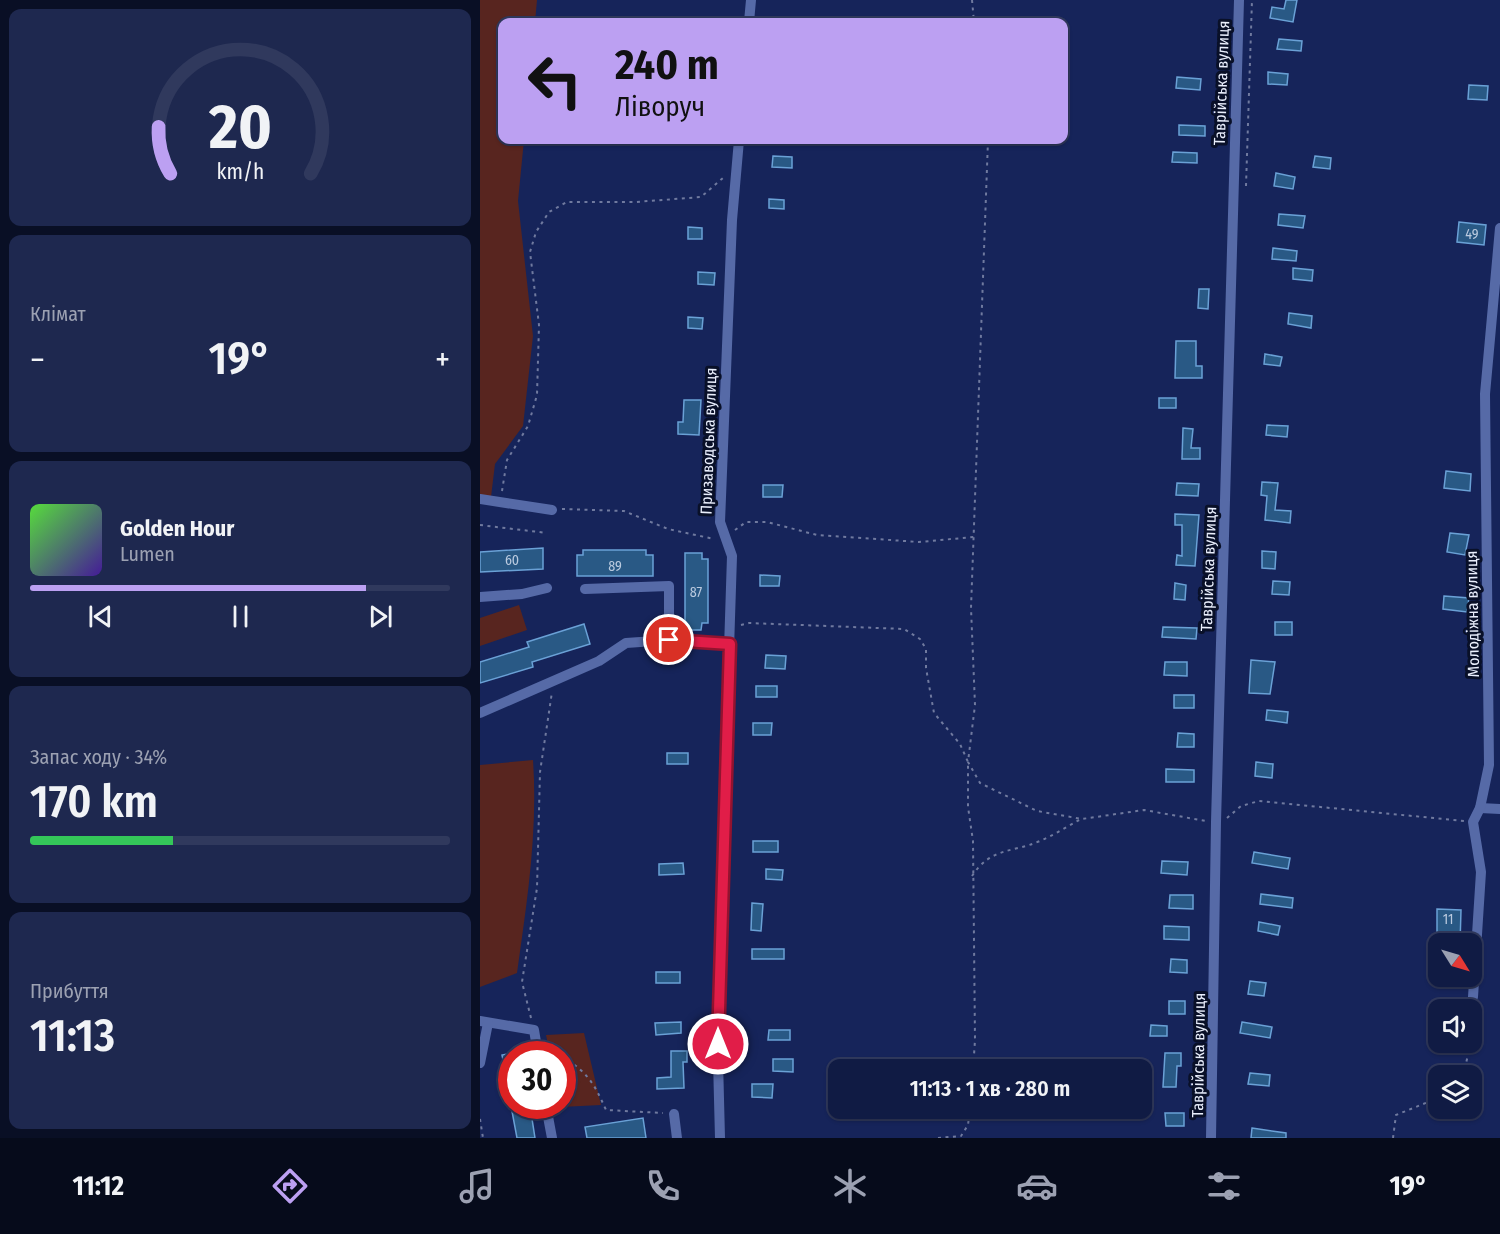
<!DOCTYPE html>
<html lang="uk">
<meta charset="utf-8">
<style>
:root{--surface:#101b44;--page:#1e284f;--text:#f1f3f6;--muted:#9ca1b2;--line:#30395d;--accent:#bca0f2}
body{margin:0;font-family:"Fira Sans Condensed",sans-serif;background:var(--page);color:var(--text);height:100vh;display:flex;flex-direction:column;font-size:22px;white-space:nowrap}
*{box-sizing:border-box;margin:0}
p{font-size:20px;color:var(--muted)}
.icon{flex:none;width:33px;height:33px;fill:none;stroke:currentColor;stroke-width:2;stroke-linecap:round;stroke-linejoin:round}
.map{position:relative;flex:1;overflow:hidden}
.sheet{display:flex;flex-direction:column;gap:9px;padding:9px;background:#090f25;width:480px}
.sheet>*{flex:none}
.top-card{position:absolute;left:18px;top:18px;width:570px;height:126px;border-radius:12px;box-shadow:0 2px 4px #0004,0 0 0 2px var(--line);background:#bca0f2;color:#111;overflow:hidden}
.needle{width:39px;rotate:127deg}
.controls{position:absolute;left:948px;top:933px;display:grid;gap:12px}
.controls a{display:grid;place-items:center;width:54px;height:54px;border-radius:12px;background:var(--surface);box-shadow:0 2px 4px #0004,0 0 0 2px var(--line);font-size:30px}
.speed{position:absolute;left:18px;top:1041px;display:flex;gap:12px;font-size:30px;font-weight:700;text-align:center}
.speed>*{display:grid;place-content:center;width:78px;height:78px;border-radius:50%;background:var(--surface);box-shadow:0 2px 4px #0004,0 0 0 2px var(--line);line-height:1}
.speed .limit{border:9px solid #d22;background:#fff;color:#111}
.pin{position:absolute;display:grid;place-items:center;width:51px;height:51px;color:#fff;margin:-26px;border:3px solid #fff;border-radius:50%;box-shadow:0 2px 6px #0007}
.me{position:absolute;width:66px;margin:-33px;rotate:0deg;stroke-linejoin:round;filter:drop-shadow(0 0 4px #0008)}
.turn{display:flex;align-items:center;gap:21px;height:126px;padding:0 18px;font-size:27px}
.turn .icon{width:78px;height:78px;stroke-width:2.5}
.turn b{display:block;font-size:42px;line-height:51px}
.big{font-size:45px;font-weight:600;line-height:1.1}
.sheet .widget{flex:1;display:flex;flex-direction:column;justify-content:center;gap:9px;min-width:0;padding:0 21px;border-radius:12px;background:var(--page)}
.sheet .dial{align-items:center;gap:0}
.dial svg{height:156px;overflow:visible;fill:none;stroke:var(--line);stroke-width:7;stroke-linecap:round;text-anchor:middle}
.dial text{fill:var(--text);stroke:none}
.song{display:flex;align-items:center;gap:18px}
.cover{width:72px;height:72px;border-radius:9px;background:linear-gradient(135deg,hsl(110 70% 55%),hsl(260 70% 35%))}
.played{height:6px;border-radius:3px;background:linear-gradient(90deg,var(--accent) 80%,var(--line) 80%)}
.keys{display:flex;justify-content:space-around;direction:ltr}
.heat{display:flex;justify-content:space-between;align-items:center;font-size:33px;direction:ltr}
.charge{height:9px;border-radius:4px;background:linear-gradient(90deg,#34c759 34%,var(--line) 0)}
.trip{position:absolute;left:348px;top:1059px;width:324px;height:60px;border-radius:12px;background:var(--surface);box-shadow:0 2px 4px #0004,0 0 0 2px var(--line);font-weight:600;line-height:60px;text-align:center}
.dock{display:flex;height:96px;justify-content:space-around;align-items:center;background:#060b1b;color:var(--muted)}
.dock .icon{width:42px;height:42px}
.dock .on{color:var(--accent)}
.dock b{font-size:27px;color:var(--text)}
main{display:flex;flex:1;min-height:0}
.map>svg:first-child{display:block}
</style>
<main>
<section class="sheet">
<div class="widget dial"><svg viewBox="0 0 100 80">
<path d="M14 69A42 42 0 1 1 86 69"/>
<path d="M14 69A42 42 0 0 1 8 45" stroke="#bca0f2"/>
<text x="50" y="56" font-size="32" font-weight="700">20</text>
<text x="50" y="72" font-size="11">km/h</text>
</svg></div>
<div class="widget"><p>Клімат</p>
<div class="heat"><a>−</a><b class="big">19°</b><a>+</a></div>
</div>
<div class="widget">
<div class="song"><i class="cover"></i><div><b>Golden Hour</b><p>Lumen</p></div></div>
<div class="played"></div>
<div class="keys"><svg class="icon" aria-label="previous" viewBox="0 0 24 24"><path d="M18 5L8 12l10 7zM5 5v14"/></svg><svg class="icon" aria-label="pause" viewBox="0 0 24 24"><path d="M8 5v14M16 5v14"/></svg><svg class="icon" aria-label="next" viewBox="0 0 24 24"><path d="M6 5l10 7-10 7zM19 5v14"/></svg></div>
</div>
<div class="widget"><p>Запас ходу · 34%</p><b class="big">170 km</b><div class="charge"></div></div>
<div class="widget"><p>Прибуття</p><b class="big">11:13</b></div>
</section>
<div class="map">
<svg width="1020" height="1138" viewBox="0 0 1020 1138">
<rect width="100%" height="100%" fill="#16245a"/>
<g fill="#58251f">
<polygon points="0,0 57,0 55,22 22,22 22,140 44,140 38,201 53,336 43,426 15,464 11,497 0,495"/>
<polygon points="39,605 47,630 0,646 0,618"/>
<path d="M53 760C58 831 47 902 37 973L0 987V765Z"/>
<polygon points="104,1033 121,1105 81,1107 82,1054 70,1054 66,1035"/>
</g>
<g fill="#295985" stroke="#6aa1d6" stroke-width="1.5">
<polygon points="806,0 817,0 813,22 790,18 792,7 804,9"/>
<polygon points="799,39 822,41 821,51 797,49"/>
<polygon points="788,72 808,74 807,85 788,84"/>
<polygon points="697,77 721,79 720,90 696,88"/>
<polygon points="989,85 1008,86 1007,100 988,99"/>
<polygon points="699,125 725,126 725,136 699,135"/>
<polygon points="693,152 717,153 717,163 692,162"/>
<polygon points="293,156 312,157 312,168 292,167"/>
<polygon points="835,156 851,158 850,169 833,167"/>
<polygon points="796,173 815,177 813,189 794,186"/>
<polygon points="289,199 304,200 304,209 289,208"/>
<polygon points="799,214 825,216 823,228 798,225"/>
<polygon points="979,222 1006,225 1004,245 977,242"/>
<polygon points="208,227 222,228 222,239 208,239"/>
<polygon points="793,248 817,251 816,261 792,259"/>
<polygon points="813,268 833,270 832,281 813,279"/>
<polygon points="218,272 235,273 234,285 218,284"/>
<polygon points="719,289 729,289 728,309 718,308"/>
<polygon points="809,313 832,316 831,328 808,324"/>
<polygon points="208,317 223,318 222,329 208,328"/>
<polygon points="696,341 716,341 716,366 722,366 722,378 695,378"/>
<polygon points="785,354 802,357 800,366 784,364"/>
<rect x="679" y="398" width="17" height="10"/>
<polygon points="204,400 221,400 219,435 198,434 198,422 203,422"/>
<polygon points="787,425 808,426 807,437 786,435"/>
<polygon points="703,428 713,429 711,448 720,448 720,459 702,459"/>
<polygon points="966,471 991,474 990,491 964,488"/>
<polygon points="782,482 798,483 795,510 811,511 810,523 785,520 787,496 781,495"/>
<polygon points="697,483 719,484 718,496 696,495"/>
<polygon points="283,485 303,485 302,497 283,497"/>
<polygon points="695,514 719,515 715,566 696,565 697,555 702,556 702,525 695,525"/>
<polygon points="970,533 989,535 985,555 967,552"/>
<polygon points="63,548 63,569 0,572 0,552"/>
<polygon points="103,550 166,550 166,555 173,555 173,576 97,576 97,555 103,555"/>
<polygon points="782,551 796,552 795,569 782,568"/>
<polygon points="205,553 222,553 222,559 228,559 228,623 222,623 221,630 205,630"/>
<polygon points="280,575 300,576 299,586 280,586"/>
<polygon points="793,581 810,582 809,595 792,594"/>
<polygon points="695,583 706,585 705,600 694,599"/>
<polygon points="964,596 989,598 987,612 963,609"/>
<rect x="795" y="622" width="17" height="13"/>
<polygon points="104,624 110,644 52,662 53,667 0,683 0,662 49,647 47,642"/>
<polygon points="683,627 717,628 716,639 682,637"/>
<polygon points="286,655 306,656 305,669 285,668"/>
<polygon points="771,660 795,662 790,694 769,693"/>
<polygon points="685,662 707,662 707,676 684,675"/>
<rect x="276" y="686" width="21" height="11"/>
<rect x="694" y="695" width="20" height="13"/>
<polygon points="787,710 808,712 807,723 786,720"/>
<polygon points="273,723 292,723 291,735 273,735"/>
<polygon points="698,733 714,734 714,747 697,747"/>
<rect x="187" y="753" width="21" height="11"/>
<polygon points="776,762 793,764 792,778 775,776"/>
<polygon points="686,769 714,770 714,782 686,782"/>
<rect x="273" y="841" width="25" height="11"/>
<polygon points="774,852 810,858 808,869 772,863"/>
<polygon points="682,861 708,862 707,875 681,873"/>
<polygon points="203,863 204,874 179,875 179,864"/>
<polygon points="286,869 303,870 302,880 286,879"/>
<polygon points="781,894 813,898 812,908 780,904"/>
<polygon points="690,895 713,895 713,909 689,908"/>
<polygon points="272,903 283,904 281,931 271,930"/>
<polygon points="957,909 981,910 980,944 957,944"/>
<polygon points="779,922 800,926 798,935 778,931"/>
<polygon points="684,926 709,927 709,940 684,939"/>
<rect x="272" y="949" width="32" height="10"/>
<polygon points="691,959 707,960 707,973 690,972"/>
<rect x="176" y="972" width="24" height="11"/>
<polygon points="770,981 786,983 784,996 768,994"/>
<rect x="689" y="1001" width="16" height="13"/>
<polygon points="201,1022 201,1033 176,1035 175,1023"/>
<polygon points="762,1022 792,1027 790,1038 760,1033"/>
<polygon points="671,1025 687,1026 687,1036 670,1036"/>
<polygon points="289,1030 310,1030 310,1040 288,1040"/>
<polygon points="191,1051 207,1051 207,1062 203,1062 204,1088 177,1089 177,1078 191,1077"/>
<polygon points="32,1053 32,1079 27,1079 22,1055"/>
<polygon points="685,1053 701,1053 701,1066 697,1066 696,1087 683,1087"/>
<polygon points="293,1059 313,1059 313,1072 293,1071"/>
<polygon points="770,1073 790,1075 789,1086 768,1084"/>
<polygon points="272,1084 293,1084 292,1098 272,1097"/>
<polygon points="31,1106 50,1106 55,1138 37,1138"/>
<polygon points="685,1113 704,1113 704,1126 686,1126"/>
<polygon points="163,1118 166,1138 107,1138 105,1127"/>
<polygon points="772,1128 806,1133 806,1138 771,1138"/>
</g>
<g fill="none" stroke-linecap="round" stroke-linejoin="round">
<g stroke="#707a9f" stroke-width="2" stroke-dasharray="3 4.5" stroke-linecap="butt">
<polyline points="492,0 494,22"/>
<polyline points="508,140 491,608 495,705 488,762 500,783 557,811 602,819 664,810 726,821"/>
<polyline points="766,186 772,0"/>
<polyline points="22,491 27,460 48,426 57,395 59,325 50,252 56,232 69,212 87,202 156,202 221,197 244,177"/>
<polyline points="82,509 144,511 188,529 234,539"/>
<polyline points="0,525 67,533"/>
<polyline points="255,530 266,522 287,522 337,535 439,542 494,537"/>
<polyline points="261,625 269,623 424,629 440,639 446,649 446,668 454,713 480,744 488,762 488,807 493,841 495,1040 493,1070"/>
<polyline points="747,818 761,806 779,801 984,821"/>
<path d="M492 876C511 847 532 853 560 841 574 835 588 826 601 819"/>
<polyline points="51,1018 42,982 57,888 60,772 72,692"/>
<polyline points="992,1033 993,1006"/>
<polyline points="67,1046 80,1054"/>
<path d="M82 1056C108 1073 114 1083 126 1110L183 1113"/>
<polyline points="983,1076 991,1042"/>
<polyline points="0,1119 3,1138"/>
<polyline points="458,1138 481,1136 488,1125 490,1108"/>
<polyline points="913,1138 916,1115 958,1098"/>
</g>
<g stroke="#566aa7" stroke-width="10">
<polyline points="269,22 271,0"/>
<polyline points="0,499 72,510"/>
<polyline points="105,589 189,586 189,640"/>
<polyline points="0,597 42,594 67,588"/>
<polyline points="0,713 119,661 146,643 189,640 250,644"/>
<polyline points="1000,808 1020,809"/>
<polyline points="993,997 1001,872 993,822 1000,808 1009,765 1005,394 1020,228"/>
<polyline points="0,1021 54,1030 58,1054"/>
<polyline points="0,1063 8,1023"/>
<polyline points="66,1106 72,1138"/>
<polyline points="194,1114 197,1138"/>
<polyline points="240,1138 237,1021 252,556 240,522 252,220 259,140"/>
<polyline points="731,1138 736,822 759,0"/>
</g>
</g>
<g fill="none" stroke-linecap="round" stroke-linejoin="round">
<g stroke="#92132f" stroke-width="15">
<polyline id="route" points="189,640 250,644 238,1044"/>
</g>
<use href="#route" stroke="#e11d48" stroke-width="10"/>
</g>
<g text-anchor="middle" stroke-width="6" stroke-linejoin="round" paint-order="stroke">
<g font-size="14" fill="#bacadf">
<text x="992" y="239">49</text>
<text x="32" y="565">60</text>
<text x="135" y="571">89</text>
<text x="216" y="597">87</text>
<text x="968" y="924">11</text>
</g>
<g font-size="16" fill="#eaeffd" stroke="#091028">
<text transform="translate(741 83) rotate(-88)" y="6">Таврійська вулиця</text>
<text transform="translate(228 441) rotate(-88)" y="6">Призаводська вулиця</text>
<text transform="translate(728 569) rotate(-88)" y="6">Таврійська вулиця</text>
<text transform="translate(992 614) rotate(-91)" y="6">Молодіжна вулиця</text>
<text transform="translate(718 1055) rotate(-89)" y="6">Таврійська вулиця</text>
</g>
</g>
</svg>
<div class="controls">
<a><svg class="needle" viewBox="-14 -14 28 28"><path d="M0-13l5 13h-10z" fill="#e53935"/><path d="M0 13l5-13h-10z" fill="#9ca1b2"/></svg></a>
<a><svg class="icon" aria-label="sound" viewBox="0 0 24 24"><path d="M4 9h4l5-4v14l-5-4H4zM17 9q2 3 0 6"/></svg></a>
<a><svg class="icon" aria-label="layers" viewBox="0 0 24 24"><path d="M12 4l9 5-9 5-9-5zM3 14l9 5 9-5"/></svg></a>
</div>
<div class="speed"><div class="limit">30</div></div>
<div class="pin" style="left:189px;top:640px;background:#d93025"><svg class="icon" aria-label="arrive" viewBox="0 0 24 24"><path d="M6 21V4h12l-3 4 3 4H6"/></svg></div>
<svg class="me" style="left:238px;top:1044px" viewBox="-20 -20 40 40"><circle r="17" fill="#e11d48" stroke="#fff" stroke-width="3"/><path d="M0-11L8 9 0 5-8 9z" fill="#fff"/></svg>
<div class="trip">11:13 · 1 хв · 280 m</div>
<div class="top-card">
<div class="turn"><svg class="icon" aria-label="left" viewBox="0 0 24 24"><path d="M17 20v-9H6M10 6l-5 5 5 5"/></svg><div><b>240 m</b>Ліворуч</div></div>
</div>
</div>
</main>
<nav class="dock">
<b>11:12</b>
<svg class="icon on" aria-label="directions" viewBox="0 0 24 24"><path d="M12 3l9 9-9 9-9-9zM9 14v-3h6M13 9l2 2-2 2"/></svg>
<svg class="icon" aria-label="music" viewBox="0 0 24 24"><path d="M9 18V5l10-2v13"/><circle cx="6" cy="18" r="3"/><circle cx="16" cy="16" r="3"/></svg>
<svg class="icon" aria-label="phone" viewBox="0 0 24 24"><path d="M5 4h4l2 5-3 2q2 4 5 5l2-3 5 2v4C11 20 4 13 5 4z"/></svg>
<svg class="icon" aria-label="climate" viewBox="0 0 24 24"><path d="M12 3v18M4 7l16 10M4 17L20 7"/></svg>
<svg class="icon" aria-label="car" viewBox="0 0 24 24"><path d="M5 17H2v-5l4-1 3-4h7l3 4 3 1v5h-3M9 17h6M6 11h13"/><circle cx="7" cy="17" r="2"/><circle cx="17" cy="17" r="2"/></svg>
<svg class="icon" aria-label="filters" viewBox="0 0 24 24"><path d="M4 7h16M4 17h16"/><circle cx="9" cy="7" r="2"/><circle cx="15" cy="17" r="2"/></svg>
<b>19°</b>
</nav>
